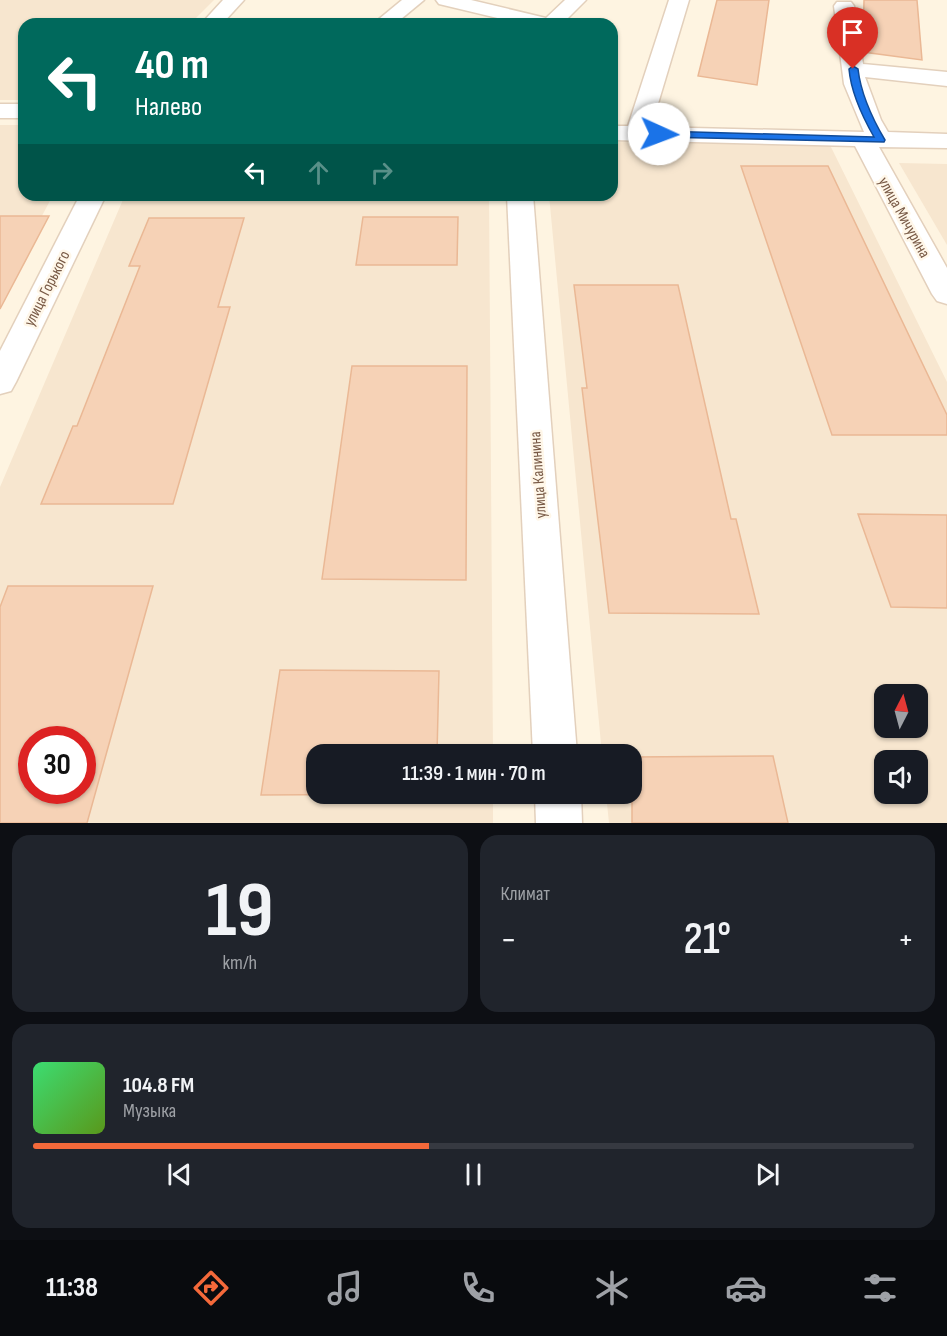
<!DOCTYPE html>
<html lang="ru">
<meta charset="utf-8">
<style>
:root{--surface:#171b24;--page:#20242c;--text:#f1f3f6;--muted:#9ea1a6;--line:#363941;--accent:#f4693a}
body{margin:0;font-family:"Sofia Sans Condensed",sans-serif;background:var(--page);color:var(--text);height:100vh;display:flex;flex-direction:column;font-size:22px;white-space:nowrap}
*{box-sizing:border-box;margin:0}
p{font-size:20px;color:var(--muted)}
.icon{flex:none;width:33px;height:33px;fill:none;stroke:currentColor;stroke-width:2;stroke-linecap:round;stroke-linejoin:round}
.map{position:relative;height:823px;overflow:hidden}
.side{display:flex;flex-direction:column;gap:12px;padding:12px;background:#0d0f14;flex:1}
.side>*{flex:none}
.guide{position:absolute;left:18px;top:18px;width:600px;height:183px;border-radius:18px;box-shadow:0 2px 4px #0004;background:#00695c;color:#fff;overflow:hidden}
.needle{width:39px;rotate:6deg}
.buttons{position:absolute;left:874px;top:684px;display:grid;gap:12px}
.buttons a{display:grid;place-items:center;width:54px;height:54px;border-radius:12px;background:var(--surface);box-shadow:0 2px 4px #0004;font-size:30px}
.speed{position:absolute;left:18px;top:726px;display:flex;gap:12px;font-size:30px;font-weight:700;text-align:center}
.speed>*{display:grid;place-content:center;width:78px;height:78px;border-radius:50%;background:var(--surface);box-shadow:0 2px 4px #0004;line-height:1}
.speed .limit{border:9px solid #d22;background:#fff;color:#111}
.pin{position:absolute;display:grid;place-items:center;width:51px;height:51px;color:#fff;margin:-62px -26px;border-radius:50% 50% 50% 0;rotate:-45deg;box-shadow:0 0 6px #0007}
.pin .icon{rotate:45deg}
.me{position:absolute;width:66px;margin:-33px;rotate:92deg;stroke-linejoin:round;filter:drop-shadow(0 0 4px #0008)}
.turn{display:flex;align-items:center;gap:21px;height:126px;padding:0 18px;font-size:27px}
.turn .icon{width:78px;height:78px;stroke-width:2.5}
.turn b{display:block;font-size:42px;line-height:51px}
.lanes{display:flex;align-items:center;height:57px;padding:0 18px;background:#0003;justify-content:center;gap:30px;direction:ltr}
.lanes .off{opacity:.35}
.big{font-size:45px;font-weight:600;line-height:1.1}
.side .card{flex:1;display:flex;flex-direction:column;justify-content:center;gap:9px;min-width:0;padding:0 21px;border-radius:18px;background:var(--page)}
.side .dial{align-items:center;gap:0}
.dial b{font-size:78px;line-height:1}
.song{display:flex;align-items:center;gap:18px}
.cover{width:72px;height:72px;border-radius:9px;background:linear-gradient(135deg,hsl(140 70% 55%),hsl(90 70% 35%))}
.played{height:6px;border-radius:3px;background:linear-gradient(90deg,var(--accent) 45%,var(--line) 45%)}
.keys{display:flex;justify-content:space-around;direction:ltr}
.heat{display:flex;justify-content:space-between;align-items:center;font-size:33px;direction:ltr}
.side .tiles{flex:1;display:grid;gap:12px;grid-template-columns:1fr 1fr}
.card:last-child{grid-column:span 2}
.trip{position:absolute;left:306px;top:744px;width:336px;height:60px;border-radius:18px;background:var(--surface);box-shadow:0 2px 4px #0004;font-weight:600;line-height:60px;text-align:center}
.tabs{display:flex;height:96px;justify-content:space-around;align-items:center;background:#090b0e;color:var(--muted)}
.tabs .icon{width:42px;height:42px}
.tabs .selected{color:var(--accent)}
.tabs b{font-size:27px;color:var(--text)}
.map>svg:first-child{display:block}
</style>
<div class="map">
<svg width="947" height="823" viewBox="0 0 947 823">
<rect width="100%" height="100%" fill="#fef4e1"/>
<g fill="#f7e6cf" fill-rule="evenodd">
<polygon points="0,0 214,0 190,24 24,24 24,100 0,100"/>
<polygon points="0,125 24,125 24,195 53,195 0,295"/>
<path d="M612 142 830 145 947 382V823H609L606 794H632V754H602L549 195H612ZM885 694H918V728H885ZM885 760H918V794H885Z"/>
<polygon points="899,163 947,164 947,245"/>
<path d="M125 195H489L493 754H316V794H493V823H0V487ZM32 740H82V790H32Z"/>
</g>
<g fill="#f6d2b6" stroke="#eab895" stroke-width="1.5" fill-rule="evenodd">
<polygon points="717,0 769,0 757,85 698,76"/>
<polygon points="864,0 917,0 922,60 863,52"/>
<polygon points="741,166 828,166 947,415 947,435 832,435"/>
<polygon points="0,216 49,216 0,309"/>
<polygon points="363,217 458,217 457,265 356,265"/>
<polygon points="149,218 244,218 218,307 230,307 173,504 41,504 73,426 77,426 140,266 129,266"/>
<polygon points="574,285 678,285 731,519 736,519 759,614 609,613 582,388 587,388"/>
<polygon points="352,366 467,366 466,580 322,579"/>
<polygon points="858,514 947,515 947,608 891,607"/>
<path d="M8 586H153L87 823H0V607ZM32 740H82V790H32Z"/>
<polygon points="280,670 439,671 437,754 316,754 316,794 435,794 261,795"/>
<polygon points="773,756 788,823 632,823 632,757"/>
</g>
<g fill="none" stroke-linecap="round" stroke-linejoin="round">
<g stroke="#e3d0bc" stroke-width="3">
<g id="minor">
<polygon points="223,0 244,0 222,24 201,24"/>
<polygon points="402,0 424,0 395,24 373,24"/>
<polygon points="436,0 471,0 546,18 565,0 586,0 562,24 523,24 439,4"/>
<polygon points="669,0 689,0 651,127 864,132 844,84 834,6 837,2 851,2 854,6 863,64 947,72 947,86 865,77 881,120 888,132 947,134 947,148 879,147 947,268 947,304 937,301 932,294 855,146 612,140 612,126 628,126"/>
<rect x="0" y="104" width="24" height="14"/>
<polygon points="80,195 106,195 16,382 11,391 0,394 0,351"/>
<polygon points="507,195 533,195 577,754 533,754"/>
<polygon points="535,794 581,794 582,823 536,823"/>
</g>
</g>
<use href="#minor" fill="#fff" fill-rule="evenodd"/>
</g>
<path fill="#1a73e8" stroke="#114b97" stroke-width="1.5" d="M853 66 858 69C861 95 872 118 885 140L884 142 659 137 654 134 659 131 874 137C862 116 851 93 849 69Z"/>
<g text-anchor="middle" stroke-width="5" stroke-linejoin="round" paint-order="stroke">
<g font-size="16" fill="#785945" stroke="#fff7e9">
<text transform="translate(905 217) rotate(61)" y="6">улица Мичурина</text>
<text transform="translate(46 288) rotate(-63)" y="6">улица Горького</text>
<text transform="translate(537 475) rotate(-94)" y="6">улица Калинина</text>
</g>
</g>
</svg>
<div class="buttons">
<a><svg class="needle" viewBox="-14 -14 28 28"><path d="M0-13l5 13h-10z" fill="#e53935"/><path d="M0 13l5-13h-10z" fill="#9ea1a6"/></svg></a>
<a><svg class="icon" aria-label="sound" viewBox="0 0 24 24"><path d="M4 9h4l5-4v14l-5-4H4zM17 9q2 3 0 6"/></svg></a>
</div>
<div class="speed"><div class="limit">30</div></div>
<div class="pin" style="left:853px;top:69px;background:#d93025"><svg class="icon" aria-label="arrive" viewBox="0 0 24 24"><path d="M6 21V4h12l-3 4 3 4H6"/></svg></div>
<svg class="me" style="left:659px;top:134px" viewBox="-20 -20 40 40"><circle r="19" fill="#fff"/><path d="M0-13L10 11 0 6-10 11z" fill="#1a73e8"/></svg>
<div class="trip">11:39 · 1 мин · 70 m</div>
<div class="guide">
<div class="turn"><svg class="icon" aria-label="left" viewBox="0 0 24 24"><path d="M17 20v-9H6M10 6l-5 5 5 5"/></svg><div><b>40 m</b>Налево</div></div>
<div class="lanes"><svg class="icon" aria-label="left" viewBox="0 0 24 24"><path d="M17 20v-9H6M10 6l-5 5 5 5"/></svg><svg class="icon off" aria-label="ahead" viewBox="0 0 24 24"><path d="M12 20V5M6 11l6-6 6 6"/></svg><svg class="icon off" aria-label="right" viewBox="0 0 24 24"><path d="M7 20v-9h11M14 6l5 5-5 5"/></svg></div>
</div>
</div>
<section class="side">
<div class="tiles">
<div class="card dial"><b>19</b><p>km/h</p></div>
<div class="card"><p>Климат</p>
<div class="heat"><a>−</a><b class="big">21°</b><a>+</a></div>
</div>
<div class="card">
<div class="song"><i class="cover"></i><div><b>104.8 FM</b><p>Музыка</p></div></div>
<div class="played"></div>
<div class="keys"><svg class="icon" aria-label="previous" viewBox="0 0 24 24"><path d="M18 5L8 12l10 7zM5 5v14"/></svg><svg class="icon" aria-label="pause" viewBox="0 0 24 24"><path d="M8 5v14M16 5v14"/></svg><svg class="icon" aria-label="next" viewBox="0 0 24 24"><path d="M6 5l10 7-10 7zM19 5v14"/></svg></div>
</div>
</div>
</section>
<nav class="tabs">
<b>11:38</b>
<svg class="icon selected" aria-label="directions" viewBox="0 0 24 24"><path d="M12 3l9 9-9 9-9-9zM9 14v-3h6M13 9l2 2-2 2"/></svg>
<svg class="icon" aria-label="music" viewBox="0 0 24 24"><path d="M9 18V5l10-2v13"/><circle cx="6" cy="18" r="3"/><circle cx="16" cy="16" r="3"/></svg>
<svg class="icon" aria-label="phone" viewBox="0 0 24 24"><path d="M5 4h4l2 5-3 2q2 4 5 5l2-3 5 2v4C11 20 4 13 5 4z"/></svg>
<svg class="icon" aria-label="climate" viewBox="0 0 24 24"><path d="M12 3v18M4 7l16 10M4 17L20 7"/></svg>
<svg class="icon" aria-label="car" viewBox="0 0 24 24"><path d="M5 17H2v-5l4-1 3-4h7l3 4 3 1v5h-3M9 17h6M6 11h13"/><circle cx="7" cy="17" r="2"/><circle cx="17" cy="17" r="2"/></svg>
<svg class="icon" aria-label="filters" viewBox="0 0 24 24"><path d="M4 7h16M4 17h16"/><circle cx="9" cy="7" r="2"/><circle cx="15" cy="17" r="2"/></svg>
</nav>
